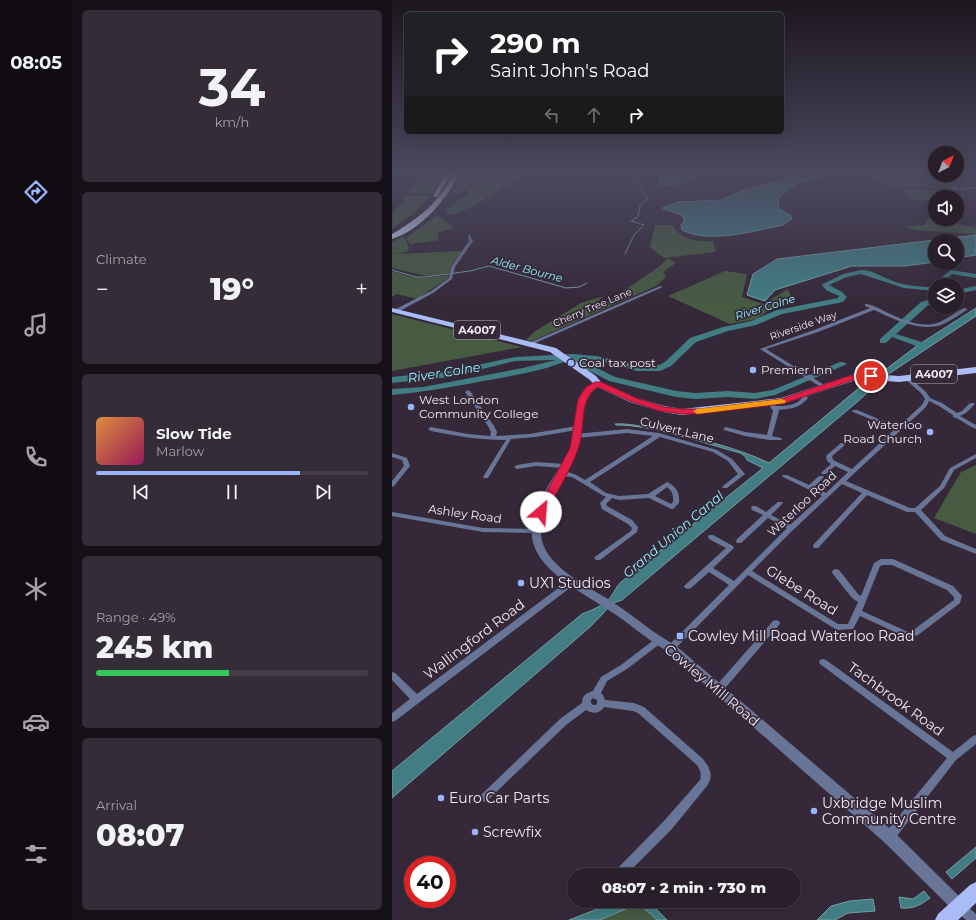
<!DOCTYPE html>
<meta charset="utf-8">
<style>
:root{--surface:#281f2b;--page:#342c37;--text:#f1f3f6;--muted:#a5a2a9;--line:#443d47;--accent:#9bb5fd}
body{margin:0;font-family:Montserrat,sans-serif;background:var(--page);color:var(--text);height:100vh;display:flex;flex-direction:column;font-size:15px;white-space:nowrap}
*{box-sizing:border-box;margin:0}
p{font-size:13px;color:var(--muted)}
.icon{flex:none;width:22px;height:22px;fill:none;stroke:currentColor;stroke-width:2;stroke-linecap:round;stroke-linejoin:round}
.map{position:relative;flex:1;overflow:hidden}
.drawer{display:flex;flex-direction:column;gap:10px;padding:10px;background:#161118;width:320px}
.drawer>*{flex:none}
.hud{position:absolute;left:12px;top:12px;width:380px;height:122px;border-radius:6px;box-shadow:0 4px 16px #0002,0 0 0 1px var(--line);background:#202124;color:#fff;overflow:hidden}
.needle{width:26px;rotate:42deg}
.controls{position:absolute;left:536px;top:146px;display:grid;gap:8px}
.controls a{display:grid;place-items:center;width:36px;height:36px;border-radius:50%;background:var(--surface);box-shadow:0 4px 16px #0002,0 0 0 1px var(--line);font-size:20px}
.speed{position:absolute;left:12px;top:856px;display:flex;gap:8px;font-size:20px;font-weight:700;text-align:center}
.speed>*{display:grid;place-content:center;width:52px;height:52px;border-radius:50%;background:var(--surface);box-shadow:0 4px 16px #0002,0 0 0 1px var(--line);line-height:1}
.speed .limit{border:6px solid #d22;background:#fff;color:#111}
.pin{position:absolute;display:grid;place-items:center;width:34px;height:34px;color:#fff;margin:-17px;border:2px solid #fff;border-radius:50%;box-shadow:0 1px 4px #0007}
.me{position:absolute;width:44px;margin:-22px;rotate:27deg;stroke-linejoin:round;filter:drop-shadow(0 0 3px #0008)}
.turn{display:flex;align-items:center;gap:14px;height:84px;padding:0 20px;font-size:18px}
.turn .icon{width:52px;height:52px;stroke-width:2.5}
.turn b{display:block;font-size:28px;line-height:34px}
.lanes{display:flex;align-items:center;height:38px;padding:0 20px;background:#0003;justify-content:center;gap:20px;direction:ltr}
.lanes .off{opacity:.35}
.big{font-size:30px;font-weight:800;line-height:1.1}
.drawer .widget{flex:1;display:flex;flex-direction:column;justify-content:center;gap:6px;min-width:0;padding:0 14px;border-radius:6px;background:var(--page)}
.drawer .dial{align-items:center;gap:0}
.dial b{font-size:52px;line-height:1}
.song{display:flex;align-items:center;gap:12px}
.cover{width:48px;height:48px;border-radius:6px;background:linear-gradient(135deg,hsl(30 70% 55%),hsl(330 70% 35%))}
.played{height:4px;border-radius:2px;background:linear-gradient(90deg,var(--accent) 75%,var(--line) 75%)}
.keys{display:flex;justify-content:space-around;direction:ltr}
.heat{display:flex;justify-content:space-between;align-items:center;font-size:22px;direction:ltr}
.charge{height:6px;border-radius:3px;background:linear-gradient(90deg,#34c759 49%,var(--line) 0)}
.trip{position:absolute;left:175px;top:868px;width:234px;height:40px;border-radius:20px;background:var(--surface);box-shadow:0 4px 16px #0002,0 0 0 1px var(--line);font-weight:800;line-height:40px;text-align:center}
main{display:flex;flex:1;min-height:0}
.tab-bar{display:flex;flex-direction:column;width:72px;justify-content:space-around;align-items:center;background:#100c11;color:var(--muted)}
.tab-bar .icon{width:28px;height:28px}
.tab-bar .selected{color:var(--accent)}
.tab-bar b{font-size:18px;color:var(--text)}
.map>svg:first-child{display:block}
</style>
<main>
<nav class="tab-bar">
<b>08:05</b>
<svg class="icon selected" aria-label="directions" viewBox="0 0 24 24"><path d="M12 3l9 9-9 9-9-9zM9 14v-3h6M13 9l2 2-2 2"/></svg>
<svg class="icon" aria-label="music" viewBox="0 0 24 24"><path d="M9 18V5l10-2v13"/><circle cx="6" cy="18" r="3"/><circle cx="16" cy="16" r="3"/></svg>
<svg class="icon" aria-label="phone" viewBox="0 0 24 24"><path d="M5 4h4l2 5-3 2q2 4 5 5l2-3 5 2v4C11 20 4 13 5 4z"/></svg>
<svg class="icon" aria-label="climate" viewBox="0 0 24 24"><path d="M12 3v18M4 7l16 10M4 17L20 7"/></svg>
<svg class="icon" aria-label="car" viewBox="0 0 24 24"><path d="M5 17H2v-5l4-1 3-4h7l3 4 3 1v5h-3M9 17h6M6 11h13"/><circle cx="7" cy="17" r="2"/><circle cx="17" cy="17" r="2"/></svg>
<svg class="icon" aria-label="filters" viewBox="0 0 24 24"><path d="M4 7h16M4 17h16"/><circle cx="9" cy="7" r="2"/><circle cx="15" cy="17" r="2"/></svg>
</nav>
<section class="drawer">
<div class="widget dial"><b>34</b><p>km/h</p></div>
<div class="widget"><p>Climate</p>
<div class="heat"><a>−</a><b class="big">19°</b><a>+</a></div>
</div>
<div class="widget">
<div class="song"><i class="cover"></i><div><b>Slow Tide</b><p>Marlow</p></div></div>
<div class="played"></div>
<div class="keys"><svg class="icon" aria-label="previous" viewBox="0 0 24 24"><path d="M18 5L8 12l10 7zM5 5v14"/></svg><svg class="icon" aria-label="pause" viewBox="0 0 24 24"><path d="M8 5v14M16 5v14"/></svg><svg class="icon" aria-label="next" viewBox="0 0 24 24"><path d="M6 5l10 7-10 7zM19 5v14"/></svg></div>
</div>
<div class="widget"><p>Range · 49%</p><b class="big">245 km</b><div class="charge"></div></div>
<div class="widget"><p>Arrival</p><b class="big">08:07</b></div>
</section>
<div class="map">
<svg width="584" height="920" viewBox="0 0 584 920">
<rect width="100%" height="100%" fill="#352939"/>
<g fill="#475a42">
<polygon points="31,174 51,174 40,193 14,193"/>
<path d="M69 174H80C81 182 75 187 70 193H60L67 181Z"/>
<path d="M82 174H133C120 182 69 216 57 215L54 211 55 209 76 194 74 193 82 182 90 181 84 179Z"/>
<polygon points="480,174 564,175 566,181 561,189 504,185 500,187 479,176"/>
<polygon points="510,189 558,192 554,197 543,197 543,200 518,199"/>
<polygon points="13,195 39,195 22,213 0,229 1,212 10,202"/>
<polygon points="45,215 62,228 45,233 47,240 18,244 14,238"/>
<polygon points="540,217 584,228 584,234 525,230 513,227 532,225 537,218"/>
<path d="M263 225H280C289 240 304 242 321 241L324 252 272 258 258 247Z"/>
<polygon points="9,237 14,239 17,249 15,252 1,254 70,251 59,266 57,273 34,276 0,268 0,242"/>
<polygon points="276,258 284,263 271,272 274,277 264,286 140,341 134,340 142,332 189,303 213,296 195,308 202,311 268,266"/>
<polygon points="0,271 20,277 33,278 57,275 56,278 25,299 5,294 0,297"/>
<polygon points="333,271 355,274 350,297 371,304 396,289 402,304 381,308 364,319 338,324 276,296"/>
<polygon points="0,314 130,347 0,371"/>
<polygon points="584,465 584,534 542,518 569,472"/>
<polygon points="245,904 252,908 265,920 208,920"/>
</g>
<g fill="#417d83" stroke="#759da4">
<path d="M266 174H307C296 181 280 188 268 184Z"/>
<path d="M412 174H437L404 184 387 197 386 208 398 215 400 219 391 225C362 231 317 244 290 230L289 225 292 221 291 216 270 208 286 202 329 200 350 191Z"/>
<polygon points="584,235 584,255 565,258 565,241 543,241 543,262 513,266 460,266 383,290 373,301 355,295 361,274 385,259"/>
<path d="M584 308V316L495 375 464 403 230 600 221 603 198 627 0 798V771L190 614C200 610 211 606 218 598 222 593 224 587 229 582L371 468 355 460 353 456 348 453C311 443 262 425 224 425L223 424C240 423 255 428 271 431 307 439 344 447 377 463L473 383 481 379 526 345Z"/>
<polygon points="584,847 584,858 560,879 554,872"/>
<path d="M532 891 538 898C529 905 521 909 509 908L507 897 521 899Z"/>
<polygon points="481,899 483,911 456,913 443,920 425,920 439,906 458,901"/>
<polygon points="226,901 256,901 275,920 265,920 252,908 245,904 208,920 177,920"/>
</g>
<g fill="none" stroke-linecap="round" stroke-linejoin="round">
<g stroke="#759da4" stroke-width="1">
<polyline points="233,254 242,235 252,225 239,221 246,217 248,205 256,199 250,191 245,177 241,176 242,174"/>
<polyline points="0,270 24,277 33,277 78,271 97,266 174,288 187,287 195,283"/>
</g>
<g fill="#417d83" fill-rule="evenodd">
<path d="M469 270C479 270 487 275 496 279 511 286 527 287 543 287V291L512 288 469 274 455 277 437 285 450 292 455 297 451 302 390 314 364 325 336 331 304 342 279 366 268 371H245L204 360 187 359 223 377 284 391 303 393 336 391 363 393 381 390 448 362H451L455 364 383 395 363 399 336 397 303 399 284 397 217 381 177 360C151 371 124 375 97 380 65 386 33 392 0 395V389L31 387 131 368 164 360 123 361 58 377 0 383V377L58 371 123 357 181 354 204 356 245 365H267L273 362 298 338 331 327 359 321 385 310 446 298 447 296 434 290 430 285 431 284 451 274Z"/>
<polygon points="559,270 584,274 584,278 560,274 555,279 555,285 549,285 550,277"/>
<polygon points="584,286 584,290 565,294 565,290"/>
<polygon points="543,298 543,302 535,306 504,334 536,344 536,348 530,348 500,337 494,343 488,343 488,339 529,302"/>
</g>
<g fill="#697597" fill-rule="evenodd">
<polygon points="565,174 566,174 568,182 564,188 584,187 584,189 562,190 557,197 553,197 565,182 564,175 565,175"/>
<polygon points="76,235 78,235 81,241 63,267 60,279 41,293 6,312 2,312 2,310 39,291 57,278 59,267 77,241"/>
<polygon points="268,286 271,287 141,344 139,344 137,343"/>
<path d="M473 304C481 304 489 310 496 313 511 320 531 329 548 322 556 318 564 312 572 308L576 309C568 315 558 321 549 325 526 332 502 319 482 310L426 332 374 349 434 386 435 387 434 388 432 389 368 349 422 330 478 308 473 306Z"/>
<path d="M515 376 517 377 534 392 538 398 550 403 565 413 570 411 578 403H582L583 404 574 413 568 416 584 425V429C576 426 569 419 561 417V415L547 406 537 401 534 407 454 481 518 508H523L548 486 558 468 584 454V458L562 470 552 488 529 510 553 536 584 549V554L549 540 523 512H515L475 495 426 548H422L421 546 422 544 470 493 450 484 401 530 360 571 446 624H456L466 602 460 598 441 574 440 572 441 570 444 569 447 570 466 594 469 596 482 563 489 559H501L561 586 570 596 568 603 526 635 516 638 468 616 461 629 445 630 356 575 282 650 279 651 276 650 275 648 276 646 337 585 317 572 299 588 296 589 293 588 292 586 334 548 317 539 316 537 317 535H321L341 546 342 548 321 568 342 581 395 528 376 518 349 543H345L344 541 345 539 371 515 360 510 359 508 360 506H364L374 512 386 502H390L391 503 379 515 398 525 430 496 391 477 390 476 391 475H395L417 485 427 476H431L432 477 422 487 434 493 456 472 443 466 434 474H430L429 473 430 472 439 464 435 461 434 456 435 455 449 443H453L454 444 453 445 440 456 441 460 460 469 503 429 461 412 460 411 461 410H465L506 427 530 405 533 399 530 394 513 379 512 378ZM491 565H500L555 590 562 597V600L520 631 516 632 470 611 488 566Z"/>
<path d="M76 390 78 391 102 426 105 432 104 436 137 434 185 426 188 428 185 430 143 437 119 439 96 478H92L91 477 114 440C88 440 64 436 39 431L36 429 39 427 76 434 98 436 99 432 96 426 73 392Z"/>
<path d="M411 393 413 394 416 398C408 408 398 409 386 410L387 411 380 436 389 438 390 439 389 440H377L353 436 332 430 331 429 334 427 353 432 375 435 381 411 377 405 378 404H382L384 406C394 406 403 406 410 398L408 395Z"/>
<path d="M235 429 267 433 325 450 340 459 353 474 335 488H331L330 487 331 486 346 474 336 461 321 452 268 437 198 482 214 493 227 496 256 494 275 482C284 486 288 493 287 503L281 509H279L257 498 227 500 220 498 214 504 215 506 240 520 246 527 245 532 208 560H204L202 558 204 556 239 531 240 528 236 524 210 509 208 503 214 497 210 495 180 477 168 476 165 474C173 468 185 475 193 480L261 436 235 433 184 438 181 436 184 434ZM275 487C280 491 282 495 281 502L279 504 263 496Z"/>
<polygon points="0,453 15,458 18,466 2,486 0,487 0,481 12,466 10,460 0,457"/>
<polygon points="144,462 172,464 175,466 172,468 144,466 125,469 122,467 125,465"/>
<polygon points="0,512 91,528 144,529 146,529 147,531 146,533 144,533 91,532 0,516"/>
<polygon points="180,579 183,580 184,582 183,584 3,721 0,722 0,713 18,699 0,680 0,672 3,673 25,694 177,580"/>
<polygon points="384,620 387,621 388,623 387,625 329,693 326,694 323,693 322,690 323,687 381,621"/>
<path d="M266 638 269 639 270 641 269 643 235 669 215 681 209 693 211 695 213 700 242 703 252 707 311 759 316 766 319 774 318 780 315 786 279 830 234 875H222L223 871 271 822 308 780C310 774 308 770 305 765L246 713 241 711 212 707C208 714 201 714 194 710L174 725 96 800 93 802 90 800 88 797 90 794 168 719 190 703C190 696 194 693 201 691L209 677 229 665 263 639ZM201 698 205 700V704L203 705H201L199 703V700Z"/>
<polygon points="431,659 434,660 561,752 581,736 584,735 584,744 564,760 501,841 497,842 493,841 492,837 493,833 555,758 428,664 427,662 428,660"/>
<polygon points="568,902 572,903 584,914 584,920 574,920 564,911 563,907 564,903"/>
</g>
<path fill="#697597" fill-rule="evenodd" d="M206 382 209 384C205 389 199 391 196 397 187 412 191 433 186 449 174 473 150 502 149 529 146 565 197 586 222 603 243 617 261 633 283 645L502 832 572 901 574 906 572 911 567 913 562 911 492 842 275 651C254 639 236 622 215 609 189 591 136 567 140 528 142 501 166 473 178 449 185 427 178 391 206 382Z"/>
<g fill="#a9bcf5" fill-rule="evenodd">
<polygon points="0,308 164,348 204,376 209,382 244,398 272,406 290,409 389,398 466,373 507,376 584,367 584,373 507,382 467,379 390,404 290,415 271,412 238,402 203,386 198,380 158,352 0,312"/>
<polygon points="584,882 584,903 566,920 543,920 546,914 578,885"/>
</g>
<g fill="#cdd9fc" fill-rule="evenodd">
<polygon points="53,174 59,174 45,197 41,197"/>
<path d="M61 174H67C55 200 28 230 0 239V234C26 219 48 202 61 174Z"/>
</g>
</g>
<linearGradient id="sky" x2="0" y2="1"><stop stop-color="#1d171f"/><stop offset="0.57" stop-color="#4b495f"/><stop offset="1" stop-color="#4b495f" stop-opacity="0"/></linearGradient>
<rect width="584" height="303" fill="url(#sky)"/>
<path fill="#e11d48" stroke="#92132f" d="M479 373 482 374V377L461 380 390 404 308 414H290L268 411 238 401 206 387C186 398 194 430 186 449 180 467 163 497 152 514L149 515 144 512 178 448 186 399 194 387 203 382H209L244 398 272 407 290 409H308L389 399 457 376Z"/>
<polygon fill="#f59e0b" points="390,399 394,401 393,403 305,414 301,411 305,409"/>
<g fill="#9bb5fd" stroke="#352939" stroke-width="1.5">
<circle cx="179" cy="363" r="4"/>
<circle cx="361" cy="370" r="4"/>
<circle cx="19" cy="407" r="4"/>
<circle cx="538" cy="432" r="4"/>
<circle cx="129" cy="583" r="4"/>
<rect x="284" y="632" width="8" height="8" rx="2"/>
<circle cx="49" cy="798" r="4"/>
<circle cx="422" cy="811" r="4"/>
<circle cx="83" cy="832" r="4"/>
</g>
<g text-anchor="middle" stroke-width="3.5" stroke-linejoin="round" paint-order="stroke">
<g font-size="10" fill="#efe7f1" stroke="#352939">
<text transform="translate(200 307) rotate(-23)" y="4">Cherry Tree Lane</text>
<text transform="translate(411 325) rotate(-19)" y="4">Riverside Way</text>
</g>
<g font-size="11" font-style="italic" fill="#92f4fe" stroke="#352939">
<text transform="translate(135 269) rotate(15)" y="4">Alder Bourne</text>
<text transform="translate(373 307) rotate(-17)" y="4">River Colne</text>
</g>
<g fill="#352939" stroke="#b7aeba" stroke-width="1">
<rect x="62" y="321" width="46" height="18" rx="3"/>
<rect x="519" y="365" width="46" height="18" rx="3"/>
</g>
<g font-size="11" font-weight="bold" fill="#efe7f1">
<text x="85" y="334">A4007</text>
<text x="542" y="378">A4007</text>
</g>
<g font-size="12" fill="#efe7f1" stroke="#352939" text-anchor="start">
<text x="187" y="367">Coal tax post</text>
<text x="369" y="374">Premier Inn</text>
<text x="27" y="404">West London<tspan x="27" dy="14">Community College</tspan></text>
<text x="530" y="429" text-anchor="end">Waterloo<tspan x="530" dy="14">Road Church</tspan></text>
</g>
<g font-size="12" fill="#efe7f1" stroke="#352939">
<text transform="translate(285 430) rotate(14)" y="4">Culvert Lane</text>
<text transform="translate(410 504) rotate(-43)" y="4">Waterloo Road</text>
<text transform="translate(73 514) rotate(8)" y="4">Ashley Road</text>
</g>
<g font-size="13" font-style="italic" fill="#92f4fe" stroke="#352939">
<text transform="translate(52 372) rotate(-9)" y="5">River Colne</text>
<text transform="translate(281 534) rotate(-40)" y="5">Grand Union Canal</text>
</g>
<g font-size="14" fill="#efe7f1" stroke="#352939" text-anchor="start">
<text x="137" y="588">UX1 Studios</text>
<text x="296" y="641">Cowley Mill Road Waterloo Road</text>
<text x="57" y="803">Euro Car Parts</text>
<text x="430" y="808">Uxbridge Muslim<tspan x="430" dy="16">Community Centre</tspan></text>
<text x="91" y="837">Screwfix</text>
</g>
<g font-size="14" fill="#efe7f1" stroke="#352939">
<text transform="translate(410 590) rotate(32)" y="5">Glebe Road</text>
<text transform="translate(82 639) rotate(-37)" y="5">Wallingford Road</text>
<text transform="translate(320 685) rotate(40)" y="5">Cowley Mill Road</text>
<text transform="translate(504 699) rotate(36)" y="5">Tachbrook Road</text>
</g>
</g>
</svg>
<div class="controls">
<a><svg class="needle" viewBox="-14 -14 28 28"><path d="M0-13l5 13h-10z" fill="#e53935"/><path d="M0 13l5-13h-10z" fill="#a5a2a9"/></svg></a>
<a><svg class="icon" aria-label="sound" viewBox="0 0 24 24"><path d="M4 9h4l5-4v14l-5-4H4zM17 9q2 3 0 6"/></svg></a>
<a><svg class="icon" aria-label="search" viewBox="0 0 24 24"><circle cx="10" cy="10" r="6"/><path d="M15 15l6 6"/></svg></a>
<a><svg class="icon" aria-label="layers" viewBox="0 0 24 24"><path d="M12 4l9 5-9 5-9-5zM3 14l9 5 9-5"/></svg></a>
</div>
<div class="speed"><div class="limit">40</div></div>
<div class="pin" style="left:479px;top:376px;background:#d93025"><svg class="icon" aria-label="arrive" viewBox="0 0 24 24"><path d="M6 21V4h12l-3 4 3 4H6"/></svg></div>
<svg class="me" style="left:149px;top:512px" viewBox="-20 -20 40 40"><circle r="19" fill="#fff"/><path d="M0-13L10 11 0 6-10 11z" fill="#e11d48"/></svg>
<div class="trip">08:07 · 2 min · 730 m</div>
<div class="hud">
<div class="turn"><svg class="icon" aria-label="right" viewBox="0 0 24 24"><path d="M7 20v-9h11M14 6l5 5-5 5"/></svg><div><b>290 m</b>Saint John's Road</div></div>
<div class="lanes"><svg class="icon off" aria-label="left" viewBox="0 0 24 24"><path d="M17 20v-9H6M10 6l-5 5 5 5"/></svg><svg class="icon off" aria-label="ahead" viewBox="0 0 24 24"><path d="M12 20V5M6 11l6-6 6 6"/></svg><svg class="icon" aria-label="right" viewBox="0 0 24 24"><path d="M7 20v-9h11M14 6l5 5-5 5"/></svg></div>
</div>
</div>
</main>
